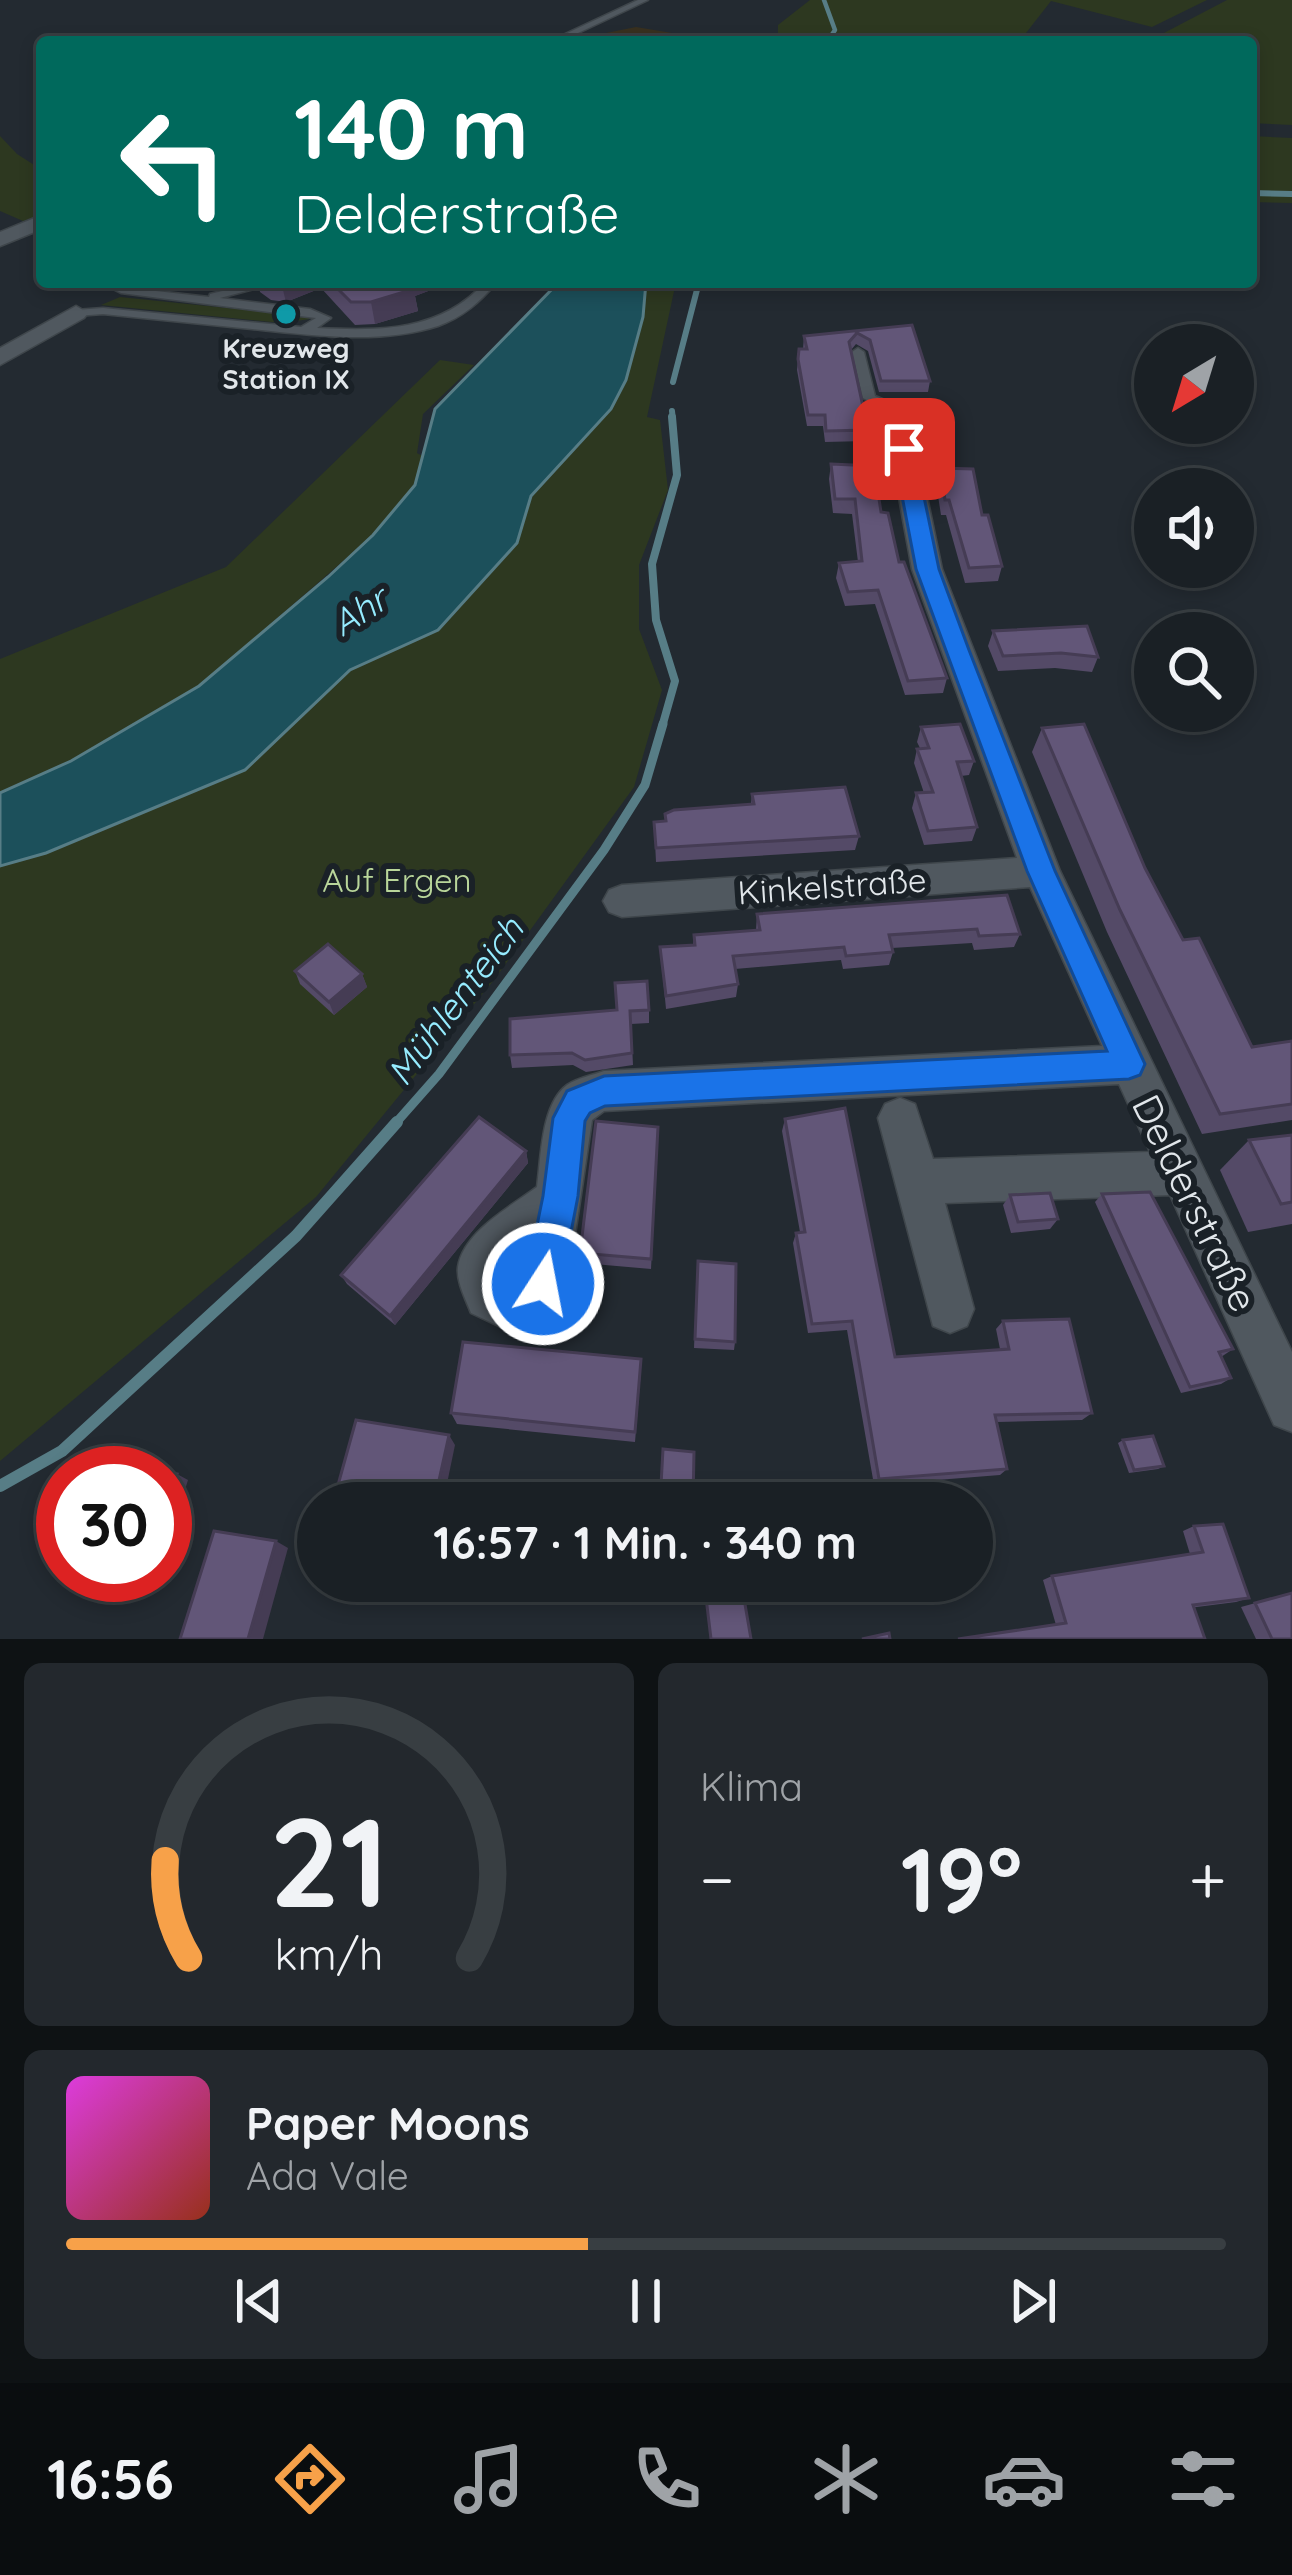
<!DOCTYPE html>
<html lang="de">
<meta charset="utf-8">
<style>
:root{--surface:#1a2025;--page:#23282d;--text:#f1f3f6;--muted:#9fa3a7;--line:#383e42;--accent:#f7a149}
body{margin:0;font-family:Quicksand,sans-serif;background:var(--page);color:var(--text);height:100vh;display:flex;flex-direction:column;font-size:45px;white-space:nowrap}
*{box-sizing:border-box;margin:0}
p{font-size:39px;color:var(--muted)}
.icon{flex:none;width:66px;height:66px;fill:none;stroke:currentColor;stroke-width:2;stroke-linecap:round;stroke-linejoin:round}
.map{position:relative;height:1639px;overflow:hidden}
.side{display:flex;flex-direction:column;gap:24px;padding:24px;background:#0e1214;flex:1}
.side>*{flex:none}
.top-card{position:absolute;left:36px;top:36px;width:1221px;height:252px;border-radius:12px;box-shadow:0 6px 18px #0003,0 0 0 3px var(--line);background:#00695c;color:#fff;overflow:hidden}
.needle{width:78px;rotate:218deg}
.tools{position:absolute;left:1134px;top:324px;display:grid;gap:24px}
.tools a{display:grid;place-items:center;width:120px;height:120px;border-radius:50%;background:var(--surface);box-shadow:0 6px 18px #0003,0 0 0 3px var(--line);font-size:60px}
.speed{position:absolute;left:36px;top:1446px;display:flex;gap:24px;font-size:60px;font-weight:700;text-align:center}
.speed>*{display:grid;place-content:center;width:156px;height:156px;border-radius:50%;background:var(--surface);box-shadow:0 6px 18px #0003,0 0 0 3px var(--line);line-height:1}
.speed .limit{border:18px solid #d22;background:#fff;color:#111}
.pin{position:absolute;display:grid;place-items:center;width:102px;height:102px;color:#fff;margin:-51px;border-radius:24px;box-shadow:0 6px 18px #0006}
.me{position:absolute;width:132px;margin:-66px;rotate:11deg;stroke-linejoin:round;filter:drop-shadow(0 0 9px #0008)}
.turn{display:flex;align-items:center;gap:42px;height:252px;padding:0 60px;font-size:54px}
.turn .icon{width:156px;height:156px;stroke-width:2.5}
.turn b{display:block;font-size:84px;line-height:102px}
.big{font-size:90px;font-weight:700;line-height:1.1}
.side .widget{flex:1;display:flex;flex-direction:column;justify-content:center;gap:18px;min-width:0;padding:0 42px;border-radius:18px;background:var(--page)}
.side .dial{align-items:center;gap:0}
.dial svg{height:312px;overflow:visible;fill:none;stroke:var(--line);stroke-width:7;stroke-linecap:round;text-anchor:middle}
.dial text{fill:var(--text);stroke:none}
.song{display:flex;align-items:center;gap:36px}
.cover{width:144px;height:144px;border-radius:18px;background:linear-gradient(135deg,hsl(300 70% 55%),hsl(10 70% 35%))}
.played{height:12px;border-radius:6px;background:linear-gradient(90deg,var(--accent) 45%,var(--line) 45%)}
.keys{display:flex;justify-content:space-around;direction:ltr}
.heat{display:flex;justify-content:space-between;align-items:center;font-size:66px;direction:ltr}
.side .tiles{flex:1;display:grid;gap:24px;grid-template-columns:1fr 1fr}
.widget:last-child{grid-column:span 2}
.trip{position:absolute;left:297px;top:1482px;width:696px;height:120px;border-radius:60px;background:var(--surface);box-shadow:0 6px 18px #0003,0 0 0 3px var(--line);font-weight:700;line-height:120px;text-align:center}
.tabs{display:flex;height:192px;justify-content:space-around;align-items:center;background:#0a0d0f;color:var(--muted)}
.tabs .icon{width:84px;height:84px}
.tabs .selected{color:var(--accent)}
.tabs b{font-size:54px;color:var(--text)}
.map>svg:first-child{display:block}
</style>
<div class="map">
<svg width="1292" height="1639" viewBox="0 0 1292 1639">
<rect width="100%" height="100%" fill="#232a31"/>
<polygon fill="#38301f" points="636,27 678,34 713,42 561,42"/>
<g fill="#2d3820">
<polygon points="810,0 1207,0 1152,27 1051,1 1019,42 778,42 778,25"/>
<polygon points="1227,0 1292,0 1292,125 1251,123 1251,42 1186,42 1162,34"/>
<polygon points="0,136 17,154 42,170 42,215 23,221 0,211"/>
<polygon points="1251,136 1292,138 1292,203 1251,202"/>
<polygon points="646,282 676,282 647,417 660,420 668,490 639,565 639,629 662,690 634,787 494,980 316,1197 0,1461 0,866 47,853 244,770 350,670 438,630 517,543 531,496 611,409 643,317"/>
<polygon points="120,297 306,316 310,319 282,323 101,305"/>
<polygon points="440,360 474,365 423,414 417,453 424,457 415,485 373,535 199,686 71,761 0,792 0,659 226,567"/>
</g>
<polygon fill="#1c505b" stroke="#577d86" stroke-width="3" points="559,282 646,282 643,317 626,380 611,409 531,496 517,543 438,630 350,670 245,770 46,853 0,866 0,793 71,761 199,686 328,577 373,535 415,485 435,409"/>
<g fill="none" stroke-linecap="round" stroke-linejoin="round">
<polyline stroke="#577d86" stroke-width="4.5" points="824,0 835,30 827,42"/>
<g stroke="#577d86" stroke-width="6">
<polyline points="1251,193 1292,194"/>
<polyline points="673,382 699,282"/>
<polyline points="672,411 673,420"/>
</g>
<polyline stroke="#577d86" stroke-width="8" points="662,727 675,681 656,620 652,564 677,475 672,417"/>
<polyline stroke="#577d86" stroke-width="9" points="394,1125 439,1074 604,850 645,785 663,724"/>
<polyline stroke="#577d86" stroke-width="12" points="0,1486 62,1451 296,1236 397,1122"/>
<g stroke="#3f464b" stroke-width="3">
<g id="lane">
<polygon points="638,0 648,0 559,42 548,42"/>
<path d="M259 282H280L220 298 310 309 331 318 317 328C379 331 441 332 485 282H497C480 302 463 317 438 326 379 345 312 335 252 329 202 324 153 319 103 314L76 316 70 313 76 310 103 308 301 327 316 318 121 293 115 290 121 287 209 297 210 294Z"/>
<polygon points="858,348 864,352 875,396 901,407 901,413 891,413 863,398 852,352"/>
</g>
</g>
<g stroke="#3f464b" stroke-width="3">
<g id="street">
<polygon points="42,215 42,229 0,246 0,232"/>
<polygon points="76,306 88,313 84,318 0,365 0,348"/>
<path d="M896 402 909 410 942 569 1060 871 1292 1352V1432L1274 1425 1170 1195 945 1203 974 1309 967 1326 950 1333 933 1326 878 1118 885 1104 900 1098 915 1104 933 1159 1150 1152 1119 1084 604 1111 592 1120 572 1255 544 1320 507 1330 471 1313C466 1300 456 1281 458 1267 463 1232 511 1206 537 1187 541 1158 541 1104 567 1085 577 1078 593 1075 604 1071L1102 1046 1030 887 622 917 609 912 603 901 609 890 622 885 1017 858 912 569 883 410ZM526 1251 513 1281H508L506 1275Z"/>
</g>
</g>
<use href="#lane" fill="#50585f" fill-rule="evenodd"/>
<use href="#street" fill="#50585f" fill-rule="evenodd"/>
</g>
<g fill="#544a67">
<polygon points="258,282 452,282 415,296 418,311 375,324 355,325 321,288 286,302 271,300 260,292"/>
<polygon points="912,325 930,381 928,392 879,392 868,351 856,344 851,350 868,430 866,441 825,442 823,426 807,426 797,370 799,349 803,349 804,336"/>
<polygon points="831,464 881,512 899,562 947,678 943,693 905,695 875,604 845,606 836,578 839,563 858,562 852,514 833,513 829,479"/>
<polygon points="940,468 982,515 1002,566 998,581 965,583 946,515 941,515 936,483"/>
<polygon points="993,631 1098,657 1092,672 1055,668 998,671 988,646"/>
<polygon points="921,727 974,761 969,775 961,776 977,827 972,841 924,845 912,808 916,793 924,793 914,763 917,749 920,748 917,742"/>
<polygon points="1042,728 1145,868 1183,940 1252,1047 1292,1041 1292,1120 1202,1134 1107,932 1032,752"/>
<polygon points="752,794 859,836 855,850 656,862 654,822 665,821 751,804"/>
<polygon points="1007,895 1020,934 1014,947 974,950 972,943 892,948 893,952 889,965 843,969 841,960 735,969 738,984 736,997 666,1009 660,947 693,945 694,935 756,930 757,914"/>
<polygon points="295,971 362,974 367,987 334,1015 300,984"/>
<polygon points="649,1010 649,1023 631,1024 633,1065 586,1072 573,1065 512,1068 510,1055 510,1019"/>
<polygon points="785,1119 895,1357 1000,1349 996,1329 1003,1321 1092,1413 1082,1420 997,1422 1007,1469 1000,1475 874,1485 847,1330 808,1333 793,1243 796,1233 800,1232 782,1131"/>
<polygon points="658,1127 651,1269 582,1263 580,1253"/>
<polygon points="1292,1135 1292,1224 1248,1232 1220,1170 1249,1140"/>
<polygon points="526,1151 528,1163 395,1325 347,1284 341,1275"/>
<polygon points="1102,1194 1233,1349 1221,1357 1231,1378 1221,1384 1181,1393 1095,1202"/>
<polygon points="1010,1195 1058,1219 1050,1229 1011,1233 1003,1205"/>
<polygon points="697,1271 735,1342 734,1350 694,1348"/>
<polygon points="641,1371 635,1442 457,1424 451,1413"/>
<polygon points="1123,1440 1164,1466 1158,1469 1129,1473 1118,1443"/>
<polygon points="1194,1526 1249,1598 1236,1602 1056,1625 1043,1580 1052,1576 1190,1554 1183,1531"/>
<polygon points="381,1581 426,1581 424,1588"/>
<polygon points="1292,1593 1292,1639 1256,1639 1241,1607"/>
</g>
<g fill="#453c54">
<polygon points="281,282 319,282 321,288 286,302"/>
<polygon points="403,282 452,282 415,296 418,311 375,324 371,302"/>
<polygon points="362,974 367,987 334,1015 329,1002"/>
<polygon points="526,1151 528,1163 395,1325 390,1316"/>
<polygon points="449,1435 455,1445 443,1503 434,1503"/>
<polygon points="177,1474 188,1480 168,1543 165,1541 165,1513"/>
<polygon points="276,1541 288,1548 263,1639 248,1639"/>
</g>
<g fill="#625678" stroke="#453c54" stroke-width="3">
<polygon points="331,282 407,282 414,289 371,302 351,302"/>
<polygon points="912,325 930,381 881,381 870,340 857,333 849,342 868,430 826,431 825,415 808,415 798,359 799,349 807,349 804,336"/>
<polygon points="831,464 874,466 881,512 888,513 899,562 904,562 947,678 908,681 878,590 848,592 839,563 862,561 855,499 835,499"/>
<polygon points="940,468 973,469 982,515 988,515 1002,566 969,568 949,500 945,500"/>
<polygon points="1087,626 1098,657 1061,653 1003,656 993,631"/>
<polygon points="960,724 974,761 957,762 977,827 928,831 916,793 933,792 917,749 929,748 921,727"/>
<polygon points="1084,724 1145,868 1183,940 1199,938 1252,1047 1292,1041 1292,1104 1220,1114 1120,910 1042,728"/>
<polygon points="845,787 859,836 656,848 654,822 666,821 665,814 674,810 754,804 752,794"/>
<polygon points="1007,895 1020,934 979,936 977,929 889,935 893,952 846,956 844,947 733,956 738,984 666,996 660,947 695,945 694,935 760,930 757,914"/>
<polygon points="328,944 362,974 329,1002 295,971"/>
<polygon points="647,981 649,1010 630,1011 632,1053 585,1060 572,1053 510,1055 510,1019 617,1010 615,983"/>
<polygon points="845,1108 895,1357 1009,1349 1003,1321 1069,1319 1092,1413 995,1415 1007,1469 879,1479 852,1321 812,1324 796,1233 805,1232 785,1119"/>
<polygon points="479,1117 526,1151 390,1316 341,1275"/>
<polygon points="596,1121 658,1127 651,1259 580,1253"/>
<polygon points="1292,1135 1292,1202 1281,1204 1249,1140"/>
<polygon points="1150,1192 1233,1349 1219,1352 1231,1378 1190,1387 1102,1194"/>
<polygon points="1050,1193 1058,1219 1018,1222 1010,1195"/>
<polygon points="698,1261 736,1264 735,1342 695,1339"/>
<polygon points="463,1342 641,1359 635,1432 451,1413"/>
<polygon points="356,1420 449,1435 434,1503 333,1503"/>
<polygon points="1153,1436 1164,1466 1134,1470 1123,1440"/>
<polygon points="663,1449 694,1452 693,1503 660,1503"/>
<polygon points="89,1461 177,1474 165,1513 165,1473 85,1473"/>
<polygon points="1223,1524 1249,1598 1193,1605 1205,1639 958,1639 1066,1623 1052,1576 1203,1552 1194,1526"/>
<polygon points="214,1531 276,1541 248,1639 180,1639"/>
<polygon points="704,1581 741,1581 751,1639 711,1639"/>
<polygon points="1292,1593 1292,1639 1272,1639 1255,1603"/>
<polygon points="889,1633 890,1639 862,1639"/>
</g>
<polygon fill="#1a73e8" stroke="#114b97" stroke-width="3" points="904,443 914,449 939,569 969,650 1055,871 1145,1064 1140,1075 1129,1079 605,1106 590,1113 585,1121 578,1196 561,1284 556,1297 543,1302 531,1297 525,1284 543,1196 553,1118 567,1091 604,1076 1107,1051 1027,871 916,569 893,449"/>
<circle fill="#0f9aa8" stroke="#1a2127" stroke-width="4.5" cx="286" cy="314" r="12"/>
<g text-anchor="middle" stroke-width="12" stroke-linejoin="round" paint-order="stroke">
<g font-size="27" font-weight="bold" fill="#e1e6ea" stroke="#1a2127">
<text x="286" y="358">Kreuzweg<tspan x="286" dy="31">Station IX</tspan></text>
</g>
<g font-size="33" fill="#b9d69a" stroke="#1a2127">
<text x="397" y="892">Auf Ergen</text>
</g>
<g font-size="33" fill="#e1e6ea" stroke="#1a2127">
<text transform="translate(832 886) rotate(-4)" y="12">Kinkelstraße</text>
</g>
<g font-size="36" font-style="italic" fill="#96ecff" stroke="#1a2127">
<text transform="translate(359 611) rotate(-33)" y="13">Ahr</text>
<text transform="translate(455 1001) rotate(-53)" y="13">Mühlenteich</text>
</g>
<g font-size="39" fill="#e1e6ea" stroke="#1a2127">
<text transform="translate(1195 1203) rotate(64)" y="14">Delderstraße</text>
</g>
</g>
</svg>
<div class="tools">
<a><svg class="needle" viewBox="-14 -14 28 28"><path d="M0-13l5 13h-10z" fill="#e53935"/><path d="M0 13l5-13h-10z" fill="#9fa3a7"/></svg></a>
<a><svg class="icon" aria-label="sound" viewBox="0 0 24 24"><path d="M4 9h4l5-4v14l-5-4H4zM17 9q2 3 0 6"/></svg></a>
<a><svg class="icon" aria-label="search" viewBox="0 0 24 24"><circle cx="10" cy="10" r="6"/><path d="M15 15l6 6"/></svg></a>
</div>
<div class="speed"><div class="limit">30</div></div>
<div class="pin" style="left:904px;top:449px;background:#d93025"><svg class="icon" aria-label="arrive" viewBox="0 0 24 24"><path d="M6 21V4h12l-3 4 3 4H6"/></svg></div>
<svg class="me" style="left:543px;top:1284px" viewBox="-20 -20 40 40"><circle r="17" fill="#1a73e8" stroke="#fff" stroke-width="3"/><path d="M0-11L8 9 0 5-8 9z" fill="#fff"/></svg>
<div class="trip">16:57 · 1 Min. · 340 m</div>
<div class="top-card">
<div class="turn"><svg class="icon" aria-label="left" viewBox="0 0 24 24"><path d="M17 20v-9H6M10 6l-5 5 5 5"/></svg><div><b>140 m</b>Delderstraße</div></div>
</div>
</div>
<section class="side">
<div class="tiles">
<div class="widget dial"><svg viewBox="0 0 100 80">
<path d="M14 69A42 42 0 1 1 86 69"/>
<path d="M14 69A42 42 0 0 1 8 44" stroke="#f7a149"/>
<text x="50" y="56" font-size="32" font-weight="700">21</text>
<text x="50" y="72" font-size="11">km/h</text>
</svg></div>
<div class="widget"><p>Klima</p>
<div class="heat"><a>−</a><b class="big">19°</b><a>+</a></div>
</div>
<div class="widget">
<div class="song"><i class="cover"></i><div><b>Paper Moons</b><p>Ada Vale</p></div></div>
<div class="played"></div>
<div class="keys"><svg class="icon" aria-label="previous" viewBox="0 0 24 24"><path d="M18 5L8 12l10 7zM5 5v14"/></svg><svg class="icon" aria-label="pause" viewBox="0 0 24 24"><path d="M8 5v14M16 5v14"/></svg><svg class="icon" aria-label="next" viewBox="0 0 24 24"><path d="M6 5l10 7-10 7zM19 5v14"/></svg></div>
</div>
</div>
</section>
<nav class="tabs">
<b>16:56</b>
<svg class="icon selected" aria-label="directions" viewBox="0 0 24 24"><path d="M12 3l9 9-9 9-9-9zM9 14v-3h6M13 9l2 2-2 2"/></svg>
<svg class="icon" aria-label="music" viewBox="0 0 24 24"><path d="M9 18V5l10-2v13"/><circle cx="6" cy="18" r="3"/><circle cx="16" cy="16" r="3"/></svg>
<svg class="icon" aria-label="phone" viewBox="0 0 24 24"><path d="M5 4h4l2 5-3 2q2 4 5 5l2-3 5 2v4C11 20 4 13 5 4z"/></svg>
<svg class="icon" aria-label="climate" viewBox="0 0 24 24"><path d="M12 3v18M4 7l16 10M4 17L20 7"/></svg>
<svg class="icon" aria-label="car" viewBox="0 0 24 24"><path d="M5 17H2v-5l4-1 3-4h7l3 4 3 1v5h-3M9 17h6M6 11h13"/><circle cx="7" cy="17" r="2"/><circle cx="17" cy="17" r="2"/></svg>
<svg class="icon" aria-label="filters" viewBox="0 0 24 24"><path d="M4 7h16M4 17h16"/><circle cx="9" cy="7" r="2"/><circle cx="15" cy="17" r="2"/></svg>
</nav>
